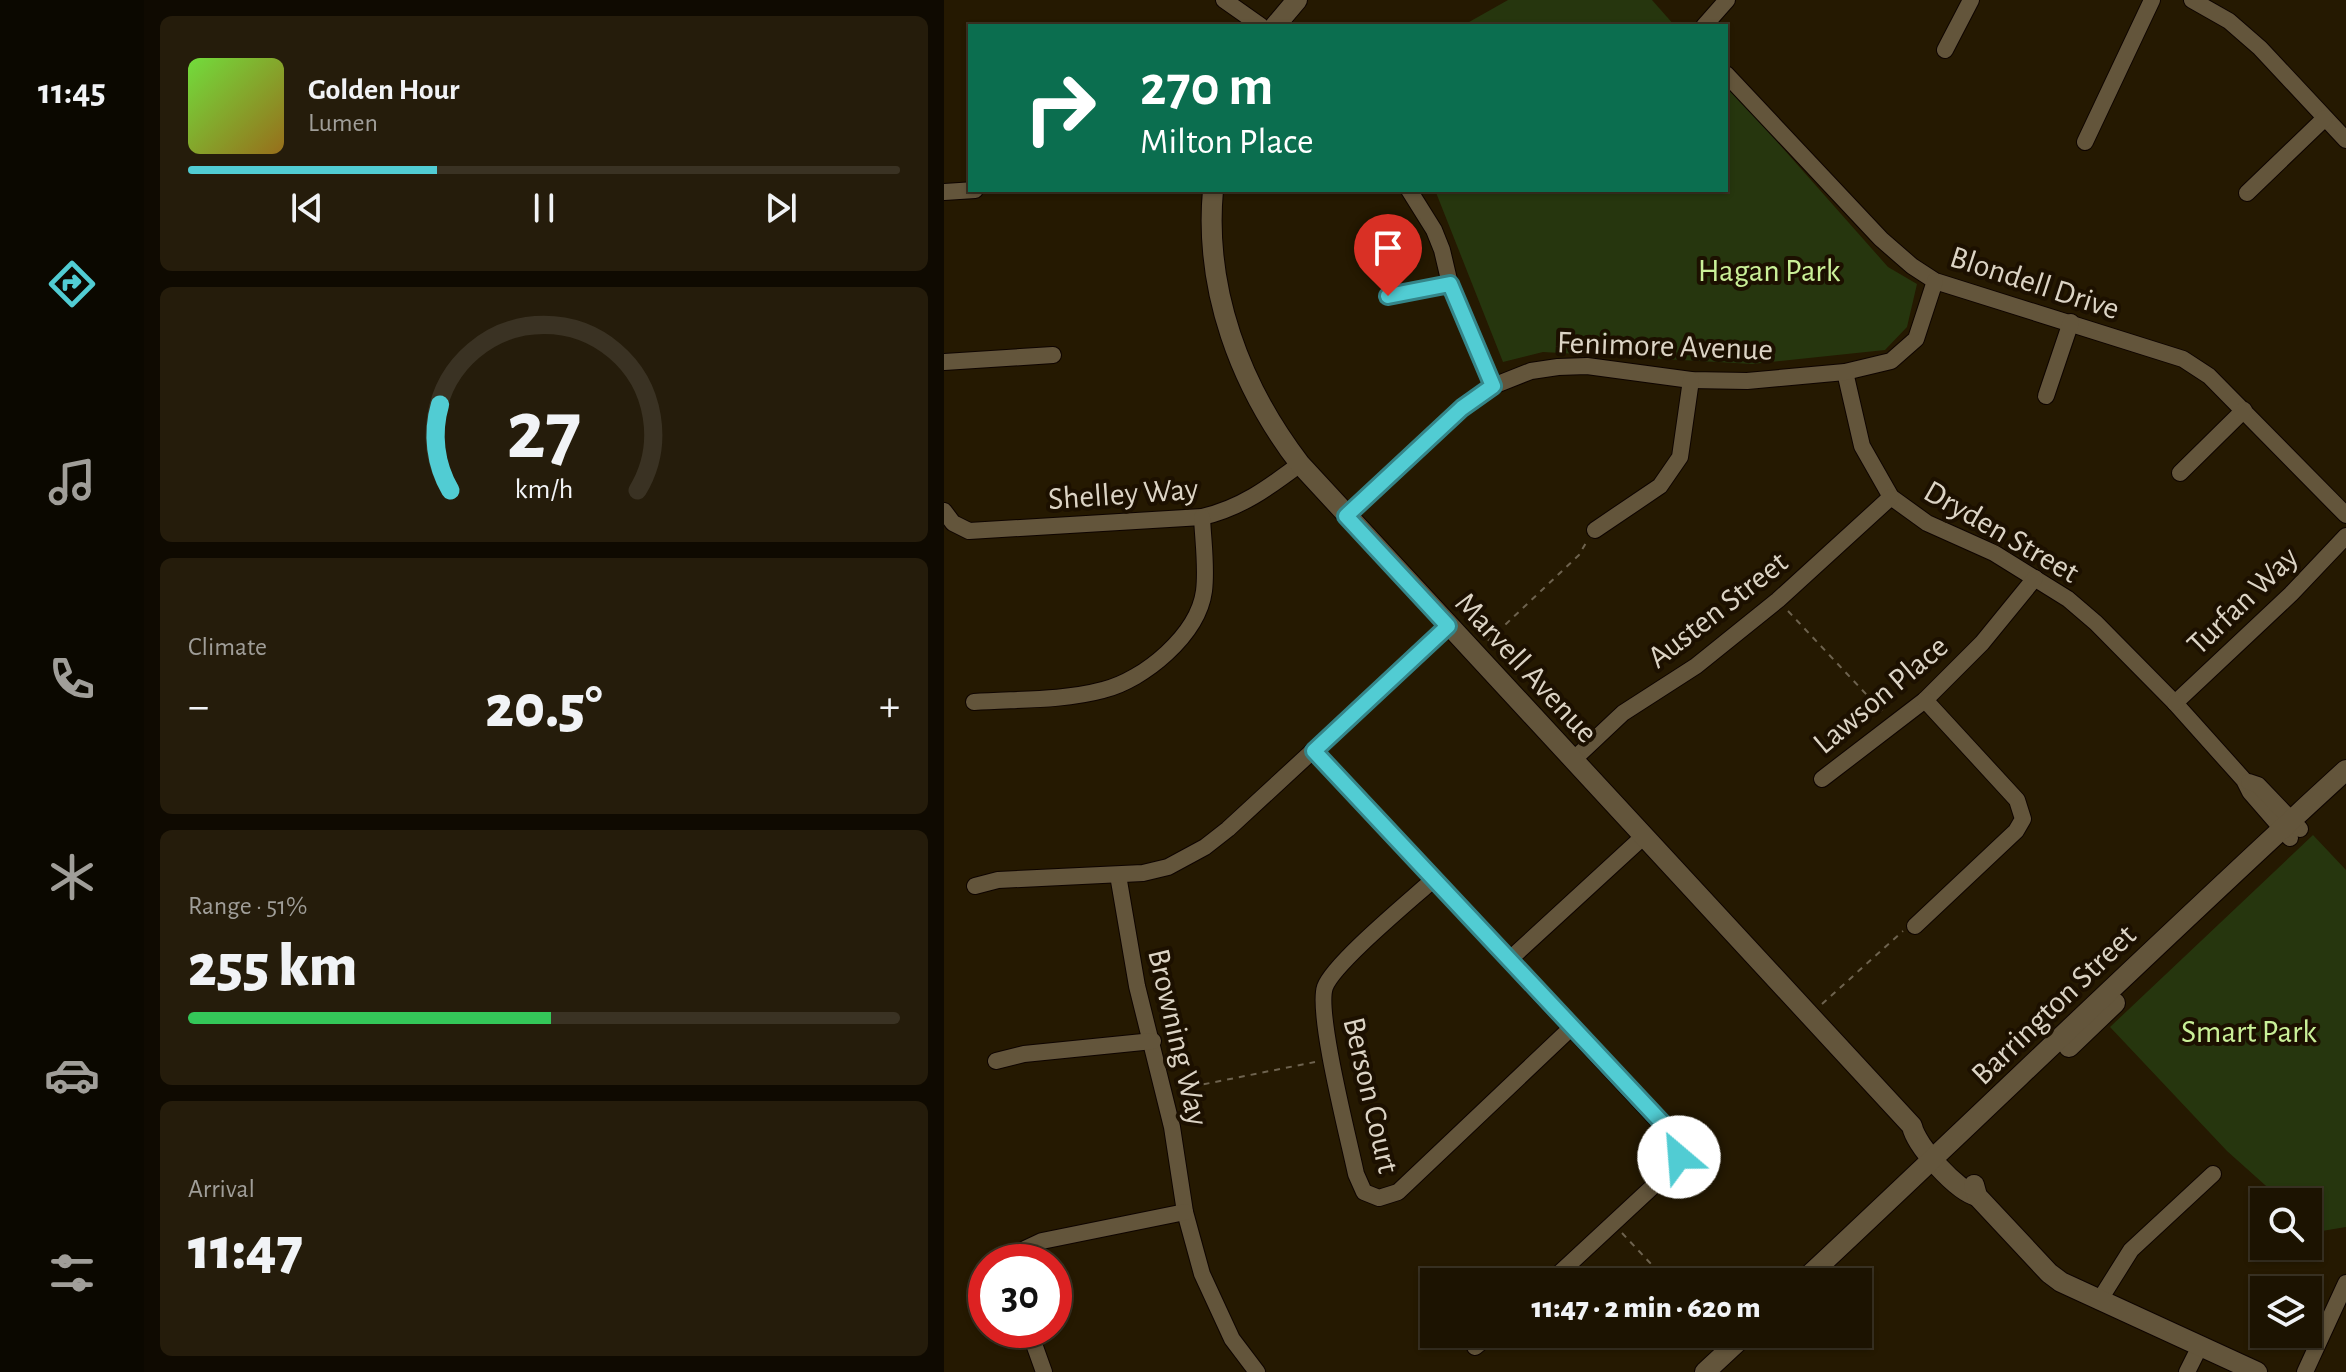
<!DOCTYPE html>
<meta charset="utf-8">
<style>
:root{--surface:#1c1301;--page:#251c0b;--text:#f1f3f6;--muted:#a09e99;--line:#3a3223;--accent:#51ccd3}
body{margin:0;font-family:"Alegreya Sans",sans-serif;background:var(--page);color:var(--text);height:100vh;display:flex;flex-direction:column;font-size:30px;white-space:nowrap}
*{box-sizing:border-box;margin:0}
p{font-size:26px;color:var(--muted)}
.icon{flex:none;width:44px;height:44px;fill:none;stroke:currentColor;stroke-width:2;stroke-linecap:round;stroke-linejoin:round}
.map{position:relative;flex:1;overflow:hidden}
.drawer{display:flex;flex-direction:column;gap:16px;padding:16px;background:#0f0a01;width:800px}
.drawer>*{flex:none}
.banner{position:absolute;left:24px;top:24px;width:760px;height:168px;border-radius:0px;box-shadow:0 2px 6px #0004,0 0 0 2px var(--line);background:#0b6e4f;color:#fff;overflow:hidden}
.tools{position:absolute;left:1306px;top:1188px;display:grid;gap:16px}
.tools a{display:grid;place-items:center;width:72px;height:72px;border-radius:0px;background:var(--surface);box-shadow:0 2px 6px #0004,0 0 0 2px var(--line);font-size:40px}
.speed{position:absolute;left:24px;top:1244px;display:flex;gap:16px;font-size:40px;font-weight:700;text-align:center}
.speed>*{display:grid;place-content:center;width:104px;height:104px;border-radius:50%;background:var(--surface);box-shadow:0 2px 6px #0004,0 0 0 2px var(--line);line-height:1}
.speed .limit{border:12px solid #d22;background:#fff;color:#111}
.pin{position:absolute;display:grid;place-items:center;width:68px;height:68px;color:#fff;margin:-82px -34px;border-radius:50% 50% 50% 0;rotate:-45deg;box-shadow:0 0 8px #0007}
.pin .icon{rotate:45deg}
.me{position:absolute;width:88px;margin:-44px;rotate:333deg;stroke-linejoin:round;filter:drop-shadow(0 0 6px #0008)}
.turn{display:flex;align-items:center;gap:28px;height:168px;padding:0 40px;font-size:36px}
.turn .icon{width:104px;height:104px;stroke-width:2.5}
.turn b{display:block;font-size:56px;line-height:68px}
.big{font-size:60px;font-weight:800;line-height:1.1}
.drawer .tile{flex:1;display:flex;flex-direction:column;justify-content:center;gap:12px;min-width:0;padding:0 28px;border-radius:12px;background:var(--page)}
.drawer .dial{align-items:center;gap:0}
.dial svg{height:208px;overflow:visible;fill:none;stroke:var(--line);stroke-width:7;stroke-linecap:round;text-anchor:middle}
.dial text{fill:var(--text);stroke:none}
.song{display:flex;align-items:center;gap:24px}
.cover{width:96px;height:96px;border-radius:12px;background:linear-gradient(135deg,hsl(100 70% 55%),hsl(40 70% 35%))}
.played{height:8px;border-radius:4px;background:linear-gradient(90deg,var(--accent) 35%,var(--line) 35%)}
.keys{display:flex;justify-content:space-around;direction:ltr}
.heat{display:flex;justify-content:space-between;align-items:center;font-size:44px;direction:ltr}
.charge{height:12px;border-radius:6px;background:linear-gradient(90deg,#34c759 51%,var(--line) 0)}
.trip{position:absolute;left:476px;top:1268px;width:452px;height:80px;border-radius:0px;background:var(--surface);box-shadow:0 2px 6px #0004,0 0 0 2px var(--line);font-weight:800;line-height:80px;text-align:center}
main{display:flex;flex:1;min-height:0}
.tabs{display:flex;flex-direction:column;width:144px;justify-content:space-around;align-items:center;background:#0b0800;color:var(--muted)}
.tabs .icon{width:56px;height:56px}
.tabs .current{color:var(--accent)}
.tabs b{font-size:36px;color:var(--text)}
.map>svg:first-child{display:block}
</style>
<main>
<nav class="tabs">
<b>11:45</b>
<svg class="icon current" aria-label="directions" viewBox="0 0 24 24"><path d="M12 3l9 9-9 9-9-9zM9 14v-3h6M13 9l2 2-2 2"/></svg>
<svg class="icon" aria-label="music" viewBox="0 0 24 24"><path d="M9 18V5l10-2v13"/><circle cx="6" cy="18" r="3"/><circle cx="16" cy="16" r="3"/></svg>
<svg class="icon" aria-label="phone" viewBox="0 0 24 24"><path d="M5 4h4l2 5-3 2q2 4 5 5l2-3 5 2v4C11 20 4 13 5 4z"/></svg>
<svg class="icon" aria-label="climate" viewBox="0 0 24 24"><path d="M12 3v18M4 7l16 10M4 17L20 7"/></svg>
<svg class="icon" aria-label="car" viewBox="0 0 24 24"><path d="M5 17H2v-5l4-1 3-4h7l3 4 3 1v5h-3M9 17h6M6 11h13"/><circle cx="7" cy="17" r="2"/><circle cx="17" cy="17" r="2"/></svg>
<svg class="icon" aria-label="filters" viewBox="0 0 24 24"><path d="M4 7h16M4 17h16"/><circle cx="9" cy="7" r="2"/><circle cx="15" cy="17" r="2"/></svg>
</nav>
<section class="drawer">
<div class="tile">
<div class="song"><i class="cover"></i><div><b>Golden Hour</b><p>Lumen</p></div></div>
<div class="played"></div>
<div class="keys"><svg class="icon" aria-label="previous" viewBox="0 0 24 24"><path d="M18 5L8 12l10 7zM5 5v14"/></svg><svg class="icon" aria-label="pause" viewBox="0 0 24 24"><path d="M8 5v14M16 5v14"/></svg><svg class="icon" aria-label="next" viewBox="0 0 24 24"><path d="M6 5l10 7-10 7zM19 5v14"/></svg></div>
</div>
<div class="tile dial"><svg viewBox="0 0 100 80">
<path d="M14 69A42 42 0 1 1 86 69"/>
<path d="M14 69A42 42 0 0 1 10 36" stroke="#51ccd3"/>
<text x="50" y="56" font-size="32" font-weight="700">27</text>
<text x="50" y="72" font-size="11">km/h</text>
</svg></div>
<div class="tile"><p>Climate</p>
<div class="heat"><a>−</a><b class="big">20.5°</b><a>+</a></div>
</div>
<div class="tile"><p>Range · 51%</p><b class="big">255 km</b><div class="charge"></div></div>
<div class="tile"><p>Arrival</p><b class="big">11:47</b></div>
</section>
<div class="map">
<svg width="1402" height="1372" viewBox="0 0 1402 1372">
<rect width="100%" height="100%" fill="#251901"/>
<g fill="#26360e">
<polygon points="564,0 708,0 731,26 518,26"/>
<polygon points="782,84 944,267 973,284 963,327 941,350 808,364 599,352 559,362 491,190 782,190"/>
<polygon points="1369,835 1402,870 1402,1227 1372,1232 1364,1224 1364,1202 1340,1202 1283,1151 1166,1027"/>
</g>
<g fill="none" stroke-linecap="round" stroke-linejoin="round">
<g stroke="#0e0400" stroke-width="18">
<g id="minor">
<polyline points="280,0 317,26"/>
<polyline points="1248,0 1285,21 1316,48 1402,140"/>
<polyline points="760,26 783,0"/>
<polyline points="1001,50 1027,0"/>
<polyline points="782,74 937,239 968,266 991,281 1239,359 1265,376 1402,515"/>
<polyline points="1141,142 1208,0"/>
<polyline points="465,190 490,230 498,250 506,284 549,386"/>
<polyline points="0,192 31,190"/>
<polyline points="1303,193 1381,118"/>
<polyline points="444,296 506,284"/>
<polyline points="0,362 109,355"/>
<polyline points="901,372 918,446 947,497 983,523 1050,553 1124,599 1152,623 1231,703 1300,780 1306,792 1346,838"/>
<polyline points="1102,396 1127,322"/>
<polyline points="1236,473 1300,410"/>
<path d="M0 511 9 523 25 531 258 517C297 508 324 488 356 464"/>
<polyline points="402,516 518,408 549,386 587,371 614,367 643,366 747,380 803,381 901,372 947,361 972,339 991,281"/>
<polyline points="651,530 716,486 736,457 747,380"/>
<path d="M30 702C72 699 118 701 159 690 200 680 254 635 260 591 263 567 259 541 258 517"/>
<polyline points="1231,703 1347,594 1402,536"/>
<polyline points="370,751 730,1138 735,1157 732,1165 606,1282"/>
<polyline points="629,760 679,713 752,666 834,600 947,497"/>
<polyline points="878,779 981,700 1038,643 1091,578"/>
<polyline points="1305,782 1314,785 1356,829"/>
<polyline points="174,875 193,986 228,1127 241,1212 258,1274 288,1339 313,1372"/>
<path d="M490 879C467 900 390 963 381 987 372 1013 405 1140 412 1174L420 1192 435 1198 454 1192 627 1028"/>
<polyline points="31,886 54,880 199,873 224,867 261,847 284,829 504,626"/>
<polyline points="971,926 1072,831 1079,819 1073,800 981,700"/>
<polyline points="565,960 700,836"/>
<polyline points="52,1061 80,1054 209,1041"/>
<polyline points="74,1262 81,1249 98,1241 241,1212"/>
<polyline points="1155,1301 1187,1250 1269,1174"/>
<polyline points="85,1330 100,1372"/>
<polyline points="531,1347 547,1334"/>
<polyline points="1243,1372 1256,1346"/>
<polyline points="1361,1372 1402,1283"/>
</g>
</g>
<g stroke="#0e0400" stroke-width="22">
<g id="tertiary">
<polyline points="331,26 353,0"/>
<path d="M269 190C260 289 296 386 356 464L968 1126C972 1146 1013 1191 1033 1196"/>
<polyline points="1125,1047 1171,1003"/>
<polyline points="1030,1185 1033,1196 1105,1273 1117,1282 1313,1372"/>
<path d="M858 1282C1040 1112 1218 938 1402 770"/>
<polyline points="761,1372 802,1334"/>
</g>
</g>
<g stroke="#6e634f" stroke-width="2" stroke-dasharray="6 6" stroke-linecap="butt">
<polyline points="844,611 938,711"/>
<polyline points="544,641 635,555 643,541"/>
<polyline points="878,1004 959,931"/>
<polyline points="236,1089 371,1062"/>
<polyline points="678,1233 724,1282"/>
</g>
<use href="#minor" stroke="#63553b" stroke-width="16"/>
<use href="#tertiary" stroke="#63553b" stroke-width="20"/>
</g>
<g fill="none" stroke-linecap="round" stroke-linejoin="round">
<g stroke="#358589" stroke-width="20">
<polyline id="route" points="444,296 506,284 549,386 518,408 402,516 504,626 370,751 724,1129 730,1138 735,1157"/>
</g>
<use href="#route" stroke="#51ccd3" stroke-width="14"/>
</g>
<g text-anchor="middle" stroke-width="8" stroke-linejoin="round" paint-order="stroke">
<g font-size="32" fill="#caf098" stroke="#1c1000">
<text x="825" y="281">Hagan Park</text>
<text x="1305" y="1042">Smart Park</text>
</g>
<g font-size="32" fill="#dcd4c5" stroke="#1c1000">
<text transform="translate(1091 282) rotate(18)" y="11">Blondell Drive</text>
<text transform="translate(721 345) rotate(2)" y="11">Fenimore Avenue</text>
<text transform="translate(179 493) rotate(-4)" y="11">Shelley Way</text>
<text transform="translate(1058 531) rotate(30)" y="11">Dryden Street</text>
<text transform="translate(1298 600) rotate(-44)" y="11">Turfan Way</text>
<text transform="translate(773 609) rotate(-38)" y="11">Austen Street</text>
<text transform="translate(583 667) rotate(47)" y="11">Marvell Avenue</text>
<text transform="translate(936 694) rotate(-40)" y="11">Lawson Place</text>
<text transform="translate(1109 1004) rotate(-44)" y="11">Barrington Street</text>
<text transform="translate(235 1037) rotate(77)" y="11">Browning Way</text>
<text transform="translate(428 1095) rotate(77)" y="11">Berson Court</text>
</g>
</g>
</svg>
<div class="tools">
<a><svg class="icon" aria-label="search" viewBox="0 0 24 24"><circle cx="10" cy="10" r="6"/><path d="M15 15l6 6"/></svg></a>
<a><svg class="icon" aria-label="layers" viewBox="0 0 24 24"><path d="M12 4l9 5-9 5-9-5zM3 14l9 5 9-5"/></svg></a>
</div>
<div class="speed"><div class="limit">30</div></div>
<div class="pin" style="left:444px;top:296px;background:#d93025"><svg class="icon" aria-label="arrive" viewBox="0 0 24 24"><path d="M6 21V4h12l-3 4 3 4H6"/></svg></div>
<svg class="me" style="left:735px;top:1157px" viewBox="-20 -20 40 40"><circle r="19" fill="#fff"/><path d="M0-13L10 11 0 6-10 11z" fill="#51ccd3"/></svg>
<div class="trip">11:47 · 2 min · 620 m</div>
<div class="banner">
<div class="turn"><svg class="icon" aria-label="right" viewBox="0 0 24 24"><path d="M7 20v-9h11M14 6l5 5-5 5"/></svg><div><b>270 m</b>Milton Place</div></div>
</div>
</div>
</main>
